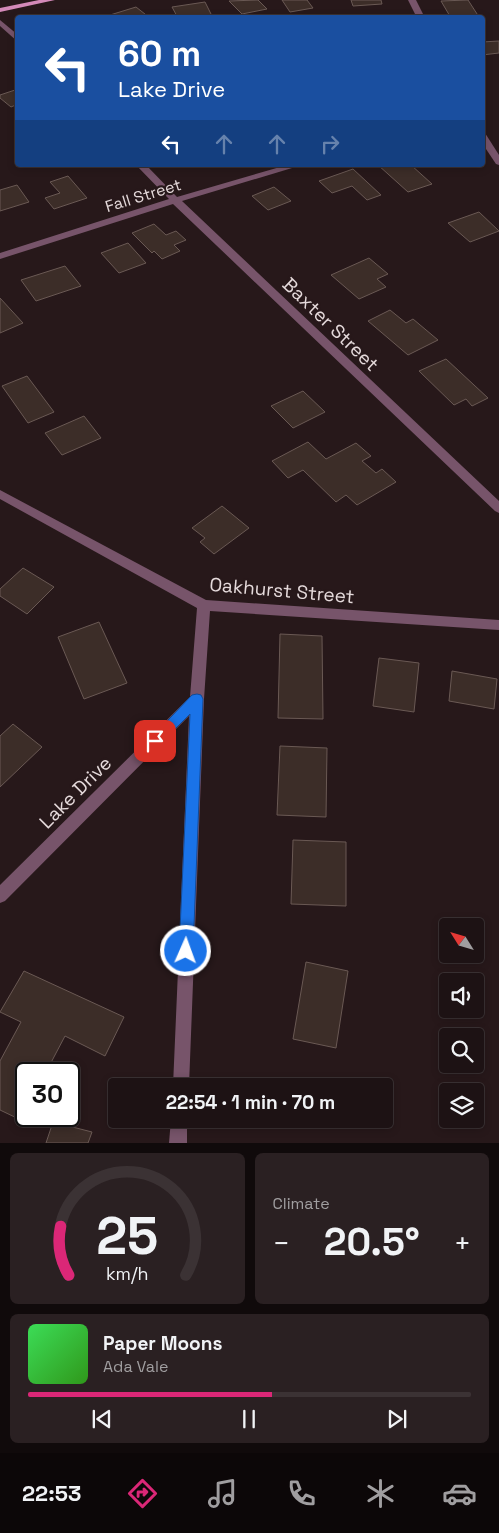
<!DOCTYPE html>
<meta charset="utf-8">
<style>
:root{--surface:#1d1214;--page:#2a2022;--text:#f1f3f6;--muted:#a09ea0;--line:#3b3234;--accent:#db2777}
body{margin:0;font-family:"Space Grotesk",sans-serif;background:var(--page);color:var(--text);height:100vh;display:flex;flex-direction:column;font-size:19px;white-space:nowrap}
*{box-sizing:border-box;margin:0}
p{font-size:16px;color:var(--muted)}
.icon{flex:none;width:28px;height:28px;fill:none;stroke:currentColor;stroke-width:2;stroke-linecap:round;stroke-linejoin:round}
.map{position:relative;height:1143px;overflow:hidden}
.drawer{display:flex;flex-direction:column;gap:10px;padding:10px;background:#100a0b;flex:1}
.drawer>*{flex:none}
.banner{position:absolute;left:15px;top:15px;width:470px;height:152px;border-radius:5px;box-shadow:0 2px 8px #0003,0 0 0 1px var(--line);background:#1a4fa0;color:#fff;overflow:hidden}
.needle{width:32px;rotate:307deg}
.tools{position:absolute;left:439px;top:918px;display:grid;gap:10px}
.tools a{display:grid;place-items:center;width:45px;height:45px;border-radius:5px;background:var(--surface);box-shadow:0 2px 8px #0003,0 0 0 1px var(--line);font-size:25px}
.speed{position:absolute;left:15px;top:1062px;display:flex;gap:10px;font-size:25px;font-weight:700;text-align:center}
.speed>*{display:grid;place-content:center;width:65px;height:65px;border-radius:50%;background:var(--surface);box-shadow:0 2px 8px #0003,0 0 0 1px var(--line);line-height:1}
.speed .limit{border:2px solid #111;border-radius:8px;background:#fff;color:#111}
.pin{position:absolute;display:grid;place-items:center;width:42px;height:42px;color:#fff;margin:-21px;border-radius:10px;box-shadow:0 2px 8px #0006}
.me{position:absolute;width:55px;margin:-28px;rotate:2deg;stroke-linejoin:round;filter:drop-shadow(0 0 4px #0008)}
.turn{display:flex;align-items:center;gap:18px;height:105px;padding:0 20px;font-size:22px}
.turn .icon{width:65px;height:65px;stroke-width:2.5}
.turn b{display:block;font-size:35px;line-height:42px}
.lanes{display:flex;align-items:center;height:48px;padding:0 20px;background:#0003;justify-content:center;gap:25px;direction:ltr}
.lanes .off{opacity:.35}
.big{font-size:38px;font-weight:600;line-height:1.1}
.drawer .tile{flex:1;display:flex;flex-direction:column;justify-content:center;gap:8px;min-width:0;padding:0 18px;border-radius:8px;background:var(--page)}
.drawer .dial{align-items:center;gap:0}
.dial svg{height:130px;overflow:visible;fill:none;stroke:var(--line);stroke-width:7;stroke-linecap:round;text-anchor:middle}
.dial text{fill:var(--text);stroke:none}
.song{display:flex;align-items:center;gap:15px}
.cover{width:60px;height:60px;border-radius:8px;background:linear-gradient(135deg,hsl(130 70% 55%),hsl(110 70% 35%))}
.played{height:5px;border-radius:2px;background:linear-gradient(90deg,var(--accent) 55%,var(--line) 55%)}
.keys{display:flex;justify-content:space-around;direction:ltr}
.heat{display:flex;justify-content:space-between;align-items:center;font-size:28px;direction:ltr}
.drawer .tiles{flex:1;display:grid;gap:10px;grid-template-columns:1fr 1fr}
.tile:last-child{grid-column:span 2}
.trip{position:absolute;left:108px;top:1078px;width:285px;height:50px;border-radius:5px;background:var(--surface);box-shadow:0 2px 8px #0003,0 0 0 1px var(--line);font-weight:600;line-height:50px;text-align:center}
.dock{display:flex;height:80px;justify-content:space-around;align-items:center;background:#0c0708;color:var(--muted)}
.dock .icon{width:35px;height:35px}
.dock .current{color:var(--accent)}
.dock b{font-size:22px;color:var(--text)}
.map>svg:first-child{display:block}
</style>
<div class="map">
<svg width="499" height="1143" viewBox="0 0 499 1143">
<rect width="100%" height="100%" fill="#27181a"/>
<g fill="#3c2d28" stroke="#6a5954">
<polygon points="258,0 267,9 242,14 229,1"/>
<polygon points="282,0 307,0 313,8 290,12"/>
<polygon points="351,0 381,0 382,4 353,6"/>
<polygon points="468,0 479,17 451,18 441,1"/>
<polygon points="205,2 213,18 178,18 172,7"/>
<polygon points="136,7 150,18 112,18 110,15"/>
<polygon points="499,41 499,53 482,55 482,42"/>
<polygon points="18,89 18,104 11,107 0,98 0,95"/>
<polygon points="378,165 411,165 432,184 408,192"/>
<polygon points="353,169 381,195 367,200 352,186 332,193 319,181"/>
<polygon points="68,176 87,198 54,209 45,198 60,193 50,182"/>
<polygon points="17,185 29,202 0,211 0,190"/>
<polygon points="274,187 291,201 268,210 252,196"/>
<polygon points="479,212 499,231 470,242 448,223"/>
<polygon points="154,224 166,235 176,231 186,240 174,245 180,251 162,259 154,251 152,253 132,233"/>
<polygon points="128,243 146,263 119,273 101,253"/>
<polygon points="369,258 388,274 377,279 386,287 359,299 331,275"/>
<polygon points="65,266 81,286 36,301 21,280"/>
<polygon points="0,298 23,323 0,333"/>
<polygon points="390,310 406,323 413,319 438,340 408,355 368,321"/>
<polygon points="446,359 488,398 472,406 466,399 454,405 419,371"/>
<polygon points="27,376 54,412 28,423 2,386"/>
<polygon points="303,391 325,412 293,428 271,406"/>
<polygon points="84,416 101,438 62,455 45,433"/>
<polygon points="308,442 326,459 356,443 371,456 362,461 376,473 382,469 396,482 357,505 346,495 336,502 303,470 288,478 272,461"/>
<polygon points="222,506 249,528 214,554 200,542 205,538 192,528"/>
<polygon points="23,568 54,587 27,614 0,596 0,589"/>
<polygon points="99,622 127,683 84,699 58,637"/>
<polygon points="280,634 322,636 323,719 278,718"/>
<polygon points="379,658 419,663 414,712 373,706"/>
<polygon points="452,671 497,679 494,709 449,701"/>
<polygon points="13,724 42,747 0,787 0,736"/>
<polygon points="280,746 327,748 326,817 277,815"/>
<polygon points="293,840 346,842 346,906 291,904"/>
<polygon points="306,962 348,971 336,1048 293,1039"/>
<polygon points="24,971 124,1017 105,1056 65,1036 45,1074 26,1074 26,1110 21,1120 0,1110 0,1061 21,1022 0,1012"/>
<polygon points="53,1122 92,1132 88,1143 46,1143"/>
</g>
<g fill="none" stroke-linecap="round" stroke-linejoin="round">
<g fill="#77546a" fill-rule="evenodd">
<polygon points="408,0 416,0 425,18 417,18"/>
<polygon points="0,20 18,35 18,42 0,26"/>
<polygon points="482,132 485,133 499,155 499,165 496,164 482,143"/>
<polygon points="136,165 146,165 177,197 287,165 302,165 182,201 499,501 499,513 495,511 173,204 0,259 0,253 169,199"/>
<polygon points="0,490 206,600 499,620 499,630 210,611 204,699 189,1086 173,1086 189,716 5,901 0,903 0,885 190,697 197,608 0,499"/>
<polygon points="171,1119 187,1119 187,1143 169,1143"/>
</g>
<polygon fill="#d48ab9" fill-rule="evenodd" points="39,0 55,0 0,12 0,8"/>
</g>
<polygon fill="#1a73e8" stroke="#114b97" points="197,694 201,695 203,699 193,951 191,956 186,958 181,956 179,951 190,714 159,745 155,747 150,745 148,741 192,695"/>
<g text-anchor="middle" stroke-width="4.5" stroke-linejoin="round" paint-order="stroke">
<g font-size="16" fill="#e5dadb" stroke="#27181a">
<text transform="translate(143 195) rotate(-17)" y="6">Fall Street</text>
</g>
<g font-size="19" fill="#e5dadb" stroke="#27181a">
<text transform="translate(331 324) rotate(44)" y="7">Baxter Street</text>
<text transform="translate(282 590) rotate(5)" y="7">Oakhurst Street</text>
<text transform="translate(75 792) rotate(-45)" y="7">Lake Drive</text>
</g>
</g>
</svg>
<div class="tools">
<a><svg class="needle" viewBox="-14 -14 28 28"><path d="M0-13l5 13h-10z" fill="#e53935"/><path d="M0 13l5-13h-10z" fill="#a09ea0"/></svg></a>
<a><svg class="icon" aria-label="sound" viewBox="0 0 24 24"><path d="M4 9h4l5-4v14l-5-4H4zM17 9q2 3 0 6"/></svg></a>
<a><svg class="icon" aria-label="search" viewBox="0 0 24 24"><circle cx="10" cy="10" r="6"/><path d="M15 15l6 6"/></svg></a>
<a><svg class="icon" aria-label="layers" viewBox="0 0 24 24"><path d="M12 4l9 5-9 5-9-5zM3 14l9 5 9-5"/></svg></a>
</div>
<div class="speed"><div class="limit">30</div></div>
<div class="pin" style="left:155px;top:741px;background:#d93025"><svg class="icon" aria-label="arrive" viewBox="0 0 24 24"><path d="M6 21V4h12l-3 4 3 4H6"/></svg></div>
<svg class="me" style="left:186px;top:951px" viewBox="-20 -20 40 40"><circle r="17" fill="#1a73e8" stroke="#fff" stroke-width="3"/><path d="M0-11L8 9 0 5-8 9z" fill="#fff"/></svg>
<div class="trip">22:54 · 1 min · 70 m</div>
<div class="banner">
<div class="turn"><svg class="icon" aria-label="left" viewBox="0 0 24 24"><path d="M17 20v-9H6M10 6l-5 5 5 5"/></svg><div><b>60 m</b>Lake Drive</div></div>
<div class="lanes"><svg class="icon" aria-label="left" viewBox="0 0 24 24"><path d="M17 20v-9H6M10 6l-5 5 5 5"/></svg><svg class="icon off" aria-label="ahead" viewBox="0 0 24 24"><path d="M12 20V5M6 11l6-6 6 6"/></svg><svg class="icon off" aria-label="ahead" viewBox="0 0 24 24"><path d="M12 20V5M6 11l6-6 6 6"/></svg><svg class="icon off" aria-label="right" viewBox="0 0 24 24"><path d="M7 20v-9h11M14 6l5 5-5 5"/></svg></div>
</div>
</div>
<section class="drawer">
<div class="tiles">
<div class="tile dial"><svg viewBox="0 0 100 80">
<path d="M14 69A42 42 0 1 1 86 69"/>
<path d="M14 69A42 42 0 0 1 9 39" stroke="#db2777"/>
<text x="50" y="56" font-size="32" font-weight="700">25</text>
<text x="50" y="72" font-size="11">km/h</text>
</svg></div>
<div class="tile"><p>Climate</p>
<div class="heat"><a>−</a><b class="big">20.5°</b><a>+</a></div>
</div>
<div class="tile">
<div class="song"><i class="cover"></i><div><b>Paper Moons</b><p>Ada Vale</p></div></div>
<div class="played"></div>
<div class="keys"><svg class="icon" aria-label="previous" viewBox="0 0 24 24"><path d="M18 5L8 12l10 7zM5 5v14"/></svg><svg class="icon" aria-label="pause" viewBox="0 0 24 24"><path d="M8 5v14M16 5v14"/></svg><svg class="icon" aria-label="next" viewBox="0 0 24 24"><path d="M6 5l10 7-10 7zM19 5v14"/></svg></div>
</div>
</div>
</section>
<nav class="dock">
<b>22:53</b>
<svg class="icon current" aria-label="directions" viewBox="0 0 24 24"><path d="M12 3l9 9-9 9-9-9zM9 14v-3h6M13 9l2 2-2 2"/></svg>
<svg class="icon" aria-label="music" viewBox="0 0 24 24"><path d="M9 18V5l10-2v13"/><circle cx="6" cy="18" r="3"/><circle cx="16" cy="16" r="3"/></svg>
<svg class="icon" aria-label="phone" viewBox="0 0 24 24"><path d="M5 4h4l2 5-3 2q2 4 5 5l2-3 5 2v4C11 20 4 13 5 4z"/></svg>
<svg class="icon" aria-label="climate" viewBox="0 0 24 24"><path d="M12 3v18M4 7l16 10M4 17L20 7"/></svg>
<svg class="icon" aria-label="car" viewBox="0 0 24 24"><path d="M5 17H2v-5l4-1 3-4h7l3 4 3 1v5h-3M9 17h6M6 11h13"/><circle cx="7" cy="17" r="2"/><circle cx="17" cy="17" r="2"/></svg>
</nav>
